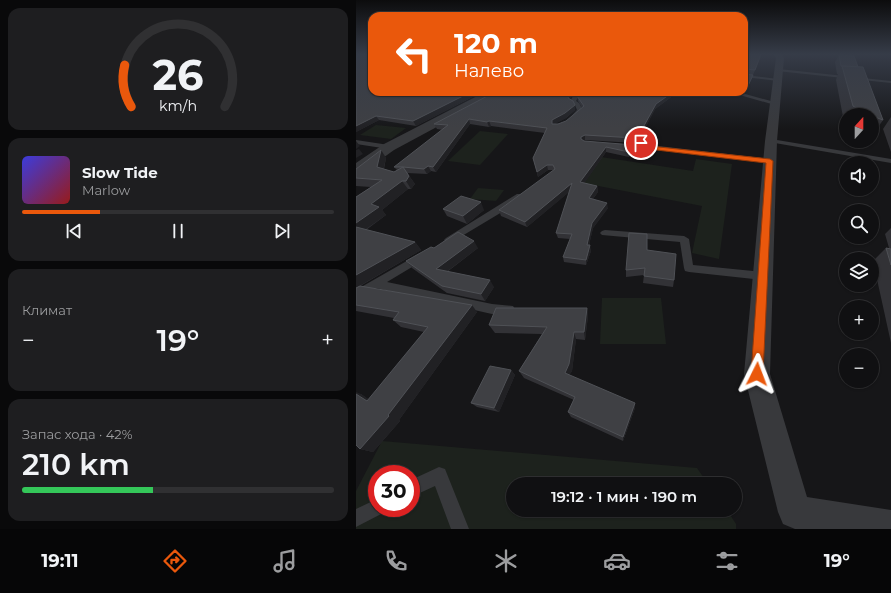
<!DOCTYPE html>
<html lang="ru">
<meta charset="utf-8">
<style>
:root{--surface:#101012;--page:#1e1e20;--text:#f1f3f6;--muted:#9c9d9f;--line:#303032;--accent:#ea580c}
body{margin:0;font-family:Montserrat,sans-serif;background:var(--page);color:var(--text);height:100vh;display:flex;flex-direction:column;font-size:15px;white-space:nowrap}
*{box-sizing:border-box;margin:0}
p{font-size:13px;color:var(--muted)}
.icon{flex:none;width:22px;height:22px;fill:none;stroke:currentColor;stroke-width:2;stroke-linecap:round;stroke-linejoin:round}
.map{position:relative;flex:1;overflow:hidden}
.sheet{display:flex;flex-direction:column;gap:8px;padding:8px;background:#09090a;width:356px}
.sheet>*{flex:none}
.top-card{position:absolute;left:12px;top:12px;width:380px;height:84px;border-radius:12px;box-shadow:0 1px 3px #0004,0 0 0 1px var(--line);background:#ea580c;color:#fff;overflow:hidden}
.needle{width:26px;rotate:21deg}
.tools{position:absolute;left:483px;top:108px;display:grid;gap:8px}
.tools a{display:grid;place-items:center;width:40px;height:40px;border-radius:50%;background:var(--surface);box-shadow:0 1px 3px #0004,0 0 0 1px var(--line);font-size:20px}
.speed{position:absolute;left:12px;top:465px;display:flex;gap:8px;font-size:20px;font-weight:700;text-align:center}
.speed>*{display:grid;place-content:center;width:52px;height:52px;border-radius:50%;background:var(--surface);box-shadow:0 1px 3px #0004,0 0 0 1px var(--line);line-height:1}
.speed .limit{border:6px solid #d22;background:#fff;color:#111}
.pin{position:absolute;display:grid;place-items:center;width:34px;height:34px;color:#fff;margin:-17px;border:2px solid #fff;border-radius:50%;box-shadow:0 1px 4px #0007}
.me{position:absolute;width:44px;margin:-22px;rotate:3deg;stroke-linejoin:round;filter:drop-shadow(0 0 3px #0008)}
.turn{display:flex;align-items:center;gap:14px;height:84px;padding:0 20px;font-size:18px}
.turn .icon{width:52px;height:52px;stroke-width:2.5}
.turn b{display:block;font-size:28px;line-height:34px}
.big{font-size:30px;font-weight:600;line-height:1.1}
.sheet .widget{flex:1;display:flex;flex-direction:column;justify-content:center;gap:6px;min-width:0;padding:0 14px;border-radius:12px;background:var(--page)}
.sheet .dial{align-items:center;gap:0}
.dial svg{height:104px;overflow:visible;fill:none;stroke:var(--line);stroke-width:7;stroke-linecap:round;text-anchor:middle}
.dial text{fill:var(--text);stroke:none}
.song{display:flex;align-items:center;gap:12px}
.cover{width:48px;height:48px;border-radius:6px;background:linear-gradient(135deg,hsl(240 70% 55%),hsl(0 70% 35%))}
.played{height:4px;border-radius:2px;background:linear-gradient(90deg,var(--accent) 25%,var(--line) 25%)}
.keys{display:flex;justify-content:space-around;direction:ltr}
.heat{display:flex;justify-content:space-between;align-items:center;font-size:22px;direction:ltr}
.charge{height:6px;border-radius:3px;background:linear-gradient(90deg,#34c759 42%,var(--line) 0)}
.trip{position:absolute;left:150px;top:477px;width:236px;height:40px;border-radius:20px;background:var(--surface);box-shadow:0 1px 3px #0004,0 0 0 1px var(--line);font-weight:600;line-height:40px;text-align:center}
.tabs{display:flex;height:64px;justify-content:space-around;align-items:center;background:#060607;color:var(--muted)}
.tabs .icon{width:28px;height:28px}
.tabs .active{color:var(--accent)}
.tabs b{font-size:18px;color:var(--text)}
main{display:flex;flex:1;min-height:0}
.map>svg:first-child{display:block}
</style>
<main>
<section class="sheet">
<div class="widget dial"><svg viewBox="0 0 100 80">
<path d="M14 69A42 42 0 1 1 86 69"/>
<path d="M14 69A42 42 0 0 1 9 37" stroke="#ea580c"/>
<text x="50" y="56" font-size="32" font-weight="700">26</text>
<text x="50" y="72" font-size="11">km/h</text>
</svg></div>
<div class="widget">
<div class="song"><i class="cover"></i><div><b>Slow Tide</b><p>Marlow</p></div></div>
<div class="played"></div>
<div class="keys"><svg class="icon" aria-label="previous" viewBox="0 0 24 24"><path d="M18 5L8 12l10 7zM5 5v14"/></svg><svg class="icon" aria-label="pause" viewBox="0 0 24 24"><path d="M8 5v14M16 5v14"/></svg><svg class="icon" aria-label="next" viewBox="0 0 24 24"><path d="M6 5l10 7-10 7zM19 5v14"/></svg></div>
</div>
<div class="widget"><p>Климат</p>
<div class="heat"><a>−</a><b class="big">19°</b><a>+</a></div>
</div>
<div class="widget"><p>Запас хода · 42%</p><b class="big">210 km</b><div class="charge"></div></div>
</section>
<div class="map">
<svg width="535" height="529" viewBox="0 0 535 529">
<rect width="100%" height="100%" fill="#161618"/>
<g fill="#1d221d" fill-rule="evenodd">
<polygon points="20,125 50,128 35,139 4,135"/>
<polygon points="124,131 152,134 124,165 92,161"/>
<polygon points="245,157 337,171 340,159 376,164 363,259 336,253 346,206 227,183"/>
<polygon points="122,188 148,190 140,201 114,199"/>
<polygon points="246,298 305,298 310,344 244,344"/>
<path d="M26 441 341 468 352 484H157V510H371L380 524V529H0V491ZM21 474H55V508H21Z"/>
</g>
<g fill="none" stroke-linecap="round" stroke-linejoin="round">
<g fill="#38393c" fill-rule="evenodd">
<polygon points="423,69 535,81 535,83 421,71"/>
<polygon points="388,75 422,79 424,80 422,81 388,77"/>
<polygon points="219,92 225,92 220,101 223,103 227,110 215,122 212,120 221,110 219,105 214,102"/>
<polygon points="373,92 382,92 422,103 419,105"/>
<polygon points="278,136 294,145 414,159 418,161 414,163 292,149 276,139 275,138"/>
<polygon points="415,139 535,159 535,163 413,142 412,141"/>
<polygon points="0,140 33,145 36,147 33,149 0,144"/>
<polygon points="161,194 164,194 168,196 146,212 96,242 90,242 88,240 90,238"/>
<polygon points="249,230 328,236 333,239 337,265 407,272 411,273 412,276 411,279 407,280 333,272 329,271 328,268 324,242 246,235 244,233 246,231"/>
<polygon points="63,254 66,255 68,258 66,261 31,282 136,304 157,306 159,309 157,312 136,314 20,288 0,300 0,290"/>
<polygon points="83,467 89,469 113,529 95,529 79,486 55,497 55,480"/>
<polygon points="21,499 21,508 29,508 27,513 0,527 0,509"/>
</g>
<polygon fill="#38393c" fill-rule="evenodd" points="417,54 426,54 428,58 421,141 414,374 451,497 535,510 535,529 439,529 427,524 422,512 388,374 409,141 420,58"/>
<polygon fill="#38393c" fill-rule="evenodd" points="129,92 144,92 142,94 38,150 6,173 0,175 0,163 28,144"/>
</g>
<g fill="#323236">
<polygon points="388,54 406,54 397,75 389,74 395,79 390,92 388,92"/>
<polygon points="483,55 502,67 527,120 516,136 516,115 490,115 490,123 488,122 480,80 482,74 481,74 479,62"/>
<polygon points="16,92 126,92 60,126 23,120 0,132"/>
<polygon points="223,92 322,92 299,109 284,138 279,135 276,136 279,138 279,143 229,140 227,141 228,141 278,150 273,157 250,152 228,183 241,186 242,192 237,199 252,208 237,228 233,245 235,251 230,265 208,262 207,257 214,239 202,238 200,233 214,191 171,227 145,216 143,210 198,170 192,170 182,177 177,158 189,133 135,126 133,127 114,124 80,172 75,171 71,174 51,173 59,184 55,189 52,189 26,210 30,215 10,230 59,242 65,250 1,288 121,312 43,420 44,421 17,452 4,449 5,394 13,400 68,332 45,327 37,320 38,318 0,311 0,197 15,187 0,186 0,169 25,150 30,158 28,169 38,172 41,170 38,167 87,130 81,129 78,124 214,99 219,110 210,118 198,124 202,124 210,121 226,108 222,101 221,96"/>
<polygon points="535,117 535,152 527,129"/>
<polygon points="87,209 128,210 111,224 91,216"/>
<polygon points="535,228 535,343 517,261 530,248 533,248 529,234"/>
<polygon points="78,248 122,248 91,272 138,287 129,301 91,293 56,268 50,261"/>
<polygon points="291,250 318,280 317,287 287,283 288,275 270,277 270,270"/>
<polygon points="231,308 232,316 229,340 220,339 216,371 213,375 279,408 267,441 215,417 212,412 218,400 168,378 163,371 186,334 139,333 133,325"/>
<polygon points="155,370 159,375 143,412 121,407 115,403"/>
</g>
<g fill="#212124">
<polygon points="115,92 126,92 60,126 57,121"/>
<polygon points="215,92 217,92 213,102 212,98"/>
<polygon points="317,92 322,92 299,109 284,138 284,133 300,104"/>
<polygon points="219,105 219,110 210,118 197,125 196,124 196,120"/>
<polygon points="20,116 23,120 0,132 0,126"/>
<polygon points="113,119 114,124 80,172 77,167"/>
<polygon points="133,121 135,126 133,127 131,122"/>
<polygon points="279,130 279,135 274,137 274,132"/>
<polygon points="229,135 229,140 225,142 225,137"/>
<polygon points="0,141 4,146 0,149"/>
<polygon points="278,145 278,150 273,157 273,152"/>
<polygon points="250,147 250,152 225,188 224,182"/>
<polygon points="3,149 7,154 0,158 0,150"/>
<polygon points="25,150 30,158 26,175 21,167"/>
<polygon points="191,165 192,170 182,177 181,172"/>
<polygon points="72,166 75,171 71,174 68,169"/>
<polygon points="53,176 59,184 55,189 50,181"/>
<polygon points="46,181 52,189 26,210 30,215 3,234 0,231 0,223 15,204"/>
<polygon points="216,183 217,189 171,227 169,222"/>
<polygon points="241,186 242,192 234,203 233,198"/>
<polygon points="125,202 128,210 111,224 107,216"/>
<polygon points="251,203 252,208 237,228 232,250 231,245 236,223"/>
<polygon points="118,241 122,248 85,276 80,269"/>
<polygon points="59,242 65,250 0,288 0,275"/>
<polygon points="234,245 235,251 230,265 230,260"/>
<polygon points="134,280 138,287 129,301 125,294"/>
<polygon points="116,305 121,312 43,420 44,421 17,452 4,449 32,415"/>
<polygon points="231,308 232,316 229,340 228,332"/>
<polygon points="218,332 220,339 216,371 211,379 209,373"/>
<polygon points="155,370 159,375 143,412 138,408"/>
<polygon points="0,392 5,394 23,406 11,401 0,394"/>
<polygon points="279,403 279,408 267,441 267,437"/>
</g>
<g fill="#3f4044" stroke="#4f5156">
<polygon points="5,54 16,54 16,92 115,92 57,121 20,116 0,126 0,56"/>
<polygon points="388,54 405,54 399,70 389,69 388,71"/>
<polygon points="483,55 498,56 502,67 485,66"/>
<polygon points="486,66 507,67 527,120 516,116 516,115 512,115 497,106"/>
<polygon points="388,72 389,74 397,75 391,88 388,87"/>
<polygon points="139,92 215,92 212,98 217,101 219,105 209,113 196,120 196,124 202,124 210,121 228,106 221,96 223,92 317,92 300,104 284,133 279,130 274,132 274,134 279,138 229,135 225,137 225,139 228,141 278,145 273,152 250,147 224,182 241,186 233,198 251,203 236,223 231,245 234,245 230,260 207,257 216,234 200,233 216,183 169,222 143,210 199,169 197,165 191,165 181,172 177,158 191,128 133,121 131,122 113,119 77,167 72,166 68,169 47,167 38,167 92,125 78,124"/>
<polygon points="25,150 21,167 38,172 47,167 53,176 50,181 46,181 15,204 23,207 0,223 0,197 26,180 0,178 0,169"/>
<polygon points="105,196 125,202 107,216 87,209"/>
<polygon points="0,227 59,242 0,275"/>
<polygon points="102,232 118,241 80,269 134,280 125,294 86,286 50,261 75,247 78,248"/>
<polygon points="273,233 291,234 291,250 320,254 318,280 288,276 289,268 270,270"/>
<polygon points="530,248 535,249 535,265"/>
<polygon points="4,286 116,305 32,415 33,416 4,449 0,445 0,394 11,401 72,327 37,320 43,312 0,305 0,288"/>
<polygon points="140,308 231,308 228,332 218,332 213,364 209,373 279,403 267,437 212,412 219,397 163,371 191,327 133,325"/>
<polygon points="134,366 155,370 138,408 115,403"/>
</g>
<linearGradient id="sky" x2="0" y2="1"><stop stop-color="#0c0c0d"/><stop offset="0.42" stop-color="#363c48"/><stop offset="1" stop-color="#363c48" stop-opacity="0"/></linearGradient>
<rect width="535" height="129" fill="url(#sky)"/>
<polygon fill="#ea580c" stroke="#983908" points="283,141 287,141 294,146 414,159 417,161 407,374 405,379 401,380 397,379 395,374 410,163 292,149 283,144"/>
</svg>
<div class="tools">
<a><svg class="needle" viewBox="-14 -14 28 28"><path d="M0-13l5 13h-10z" fill="#e53935"/><path d="M0 13l5-13h-10z" fill="#9c9d9f"/></svg></a>
<a><svg class="icon" aria-label="sound" viewBox="0 0 24 24"><path d="M4 9h4l5-4v14l-5-4H4zM17 9q2 3 0 6"/></svg></a>
<a><svg class="icon" aria-label="search" viewBox="0 0 24 24"><circle cx="10" cy="10" r="6"/><path d="M15 15l6 6"/></svg></a>
<a><svg class="icon" aria-label="layers" viewBox="0 0 24 24"><path d="M12 4l9 5-9 5-9-5zM3 14l9 5 9-5"/></svg></a>
<a>+</a>
<a>−</a>
</div>
<div class="speed"><div class="limit">30</div></div>
<div class="pin" style="left:285px;top:143px;background:#d93025"><svg class="icon" aria-label="arrive" viewBox="0 0 24 24"><path d="M6 21V4h12l-3 4 3 4H6"/></svg></div>
<svg class="me" style="left:401px;top:374px" viewBox="-20 -20 40 40"><path d="M0-17L14 15 0 8-14 15z" fill="#ea580c" stroke="#fff" stroke-width="4"/></svg>
<div class="trip">19:12 · 1 мин · 190 m</div>
<div class="top-card">
<div class="turn"><svg class="icon" aria-label="left" viewBox="0 0 24 24"><path d="M17 20v-9H6M10 6l-5 5 5 5"/></svg><div><b>120 m</b>Налево</div></div>
</div>
</div>
</main>
<nav class="tabs">
<b>19:11</b>
<svg class="icon active" aria-label="directions" viewBox="0 0 24 24"><path d="M12 3l9 9-9 9-9-9zM9 14v-3h6M13 9l2 2-2 2"/></svg>
<svg class="icon" aria-label="music" viewBox="0 0 24 24"><path d="M9 18V5l10-2v13"/><circle cx="6" cy="18" r="3"/><circle cx="16" cy="16" r="3"/></svg>
<svg class="icon" aria-label="phone" viewBox="0 0 24 24"><path d="M5 4h4l2 5-3 2q2 4 5 5l2-3 5 2v4C11 20 4 13 5 4z"/></svg>
<svg class="icon" aria-label="climate" viewBox="0 0 24 24"><path d="M12 3v18M4 7l16 10M4 17L20 7"/></svg>
<svg class="icon" aria-label="car" viewBox="0 0 24 24"><path d="M5 17H2v-5l4-1 3-4h7l3 4 3 1v5h-3M9 17h6M6 11h13"/><circle cx="7" cy="17" r="2"/><circle cx="17" cy="17" r="2"/></svg>
<svg class="icon" aria-label="filters" viewBox="0 0 24 24"><path d="M4 7h16M4 17h16"/><circle cx="9" cy="7" r="2"/><circle cx="15" cy="17" r="2"/></svg>
<b>19°</b>
</nav>
